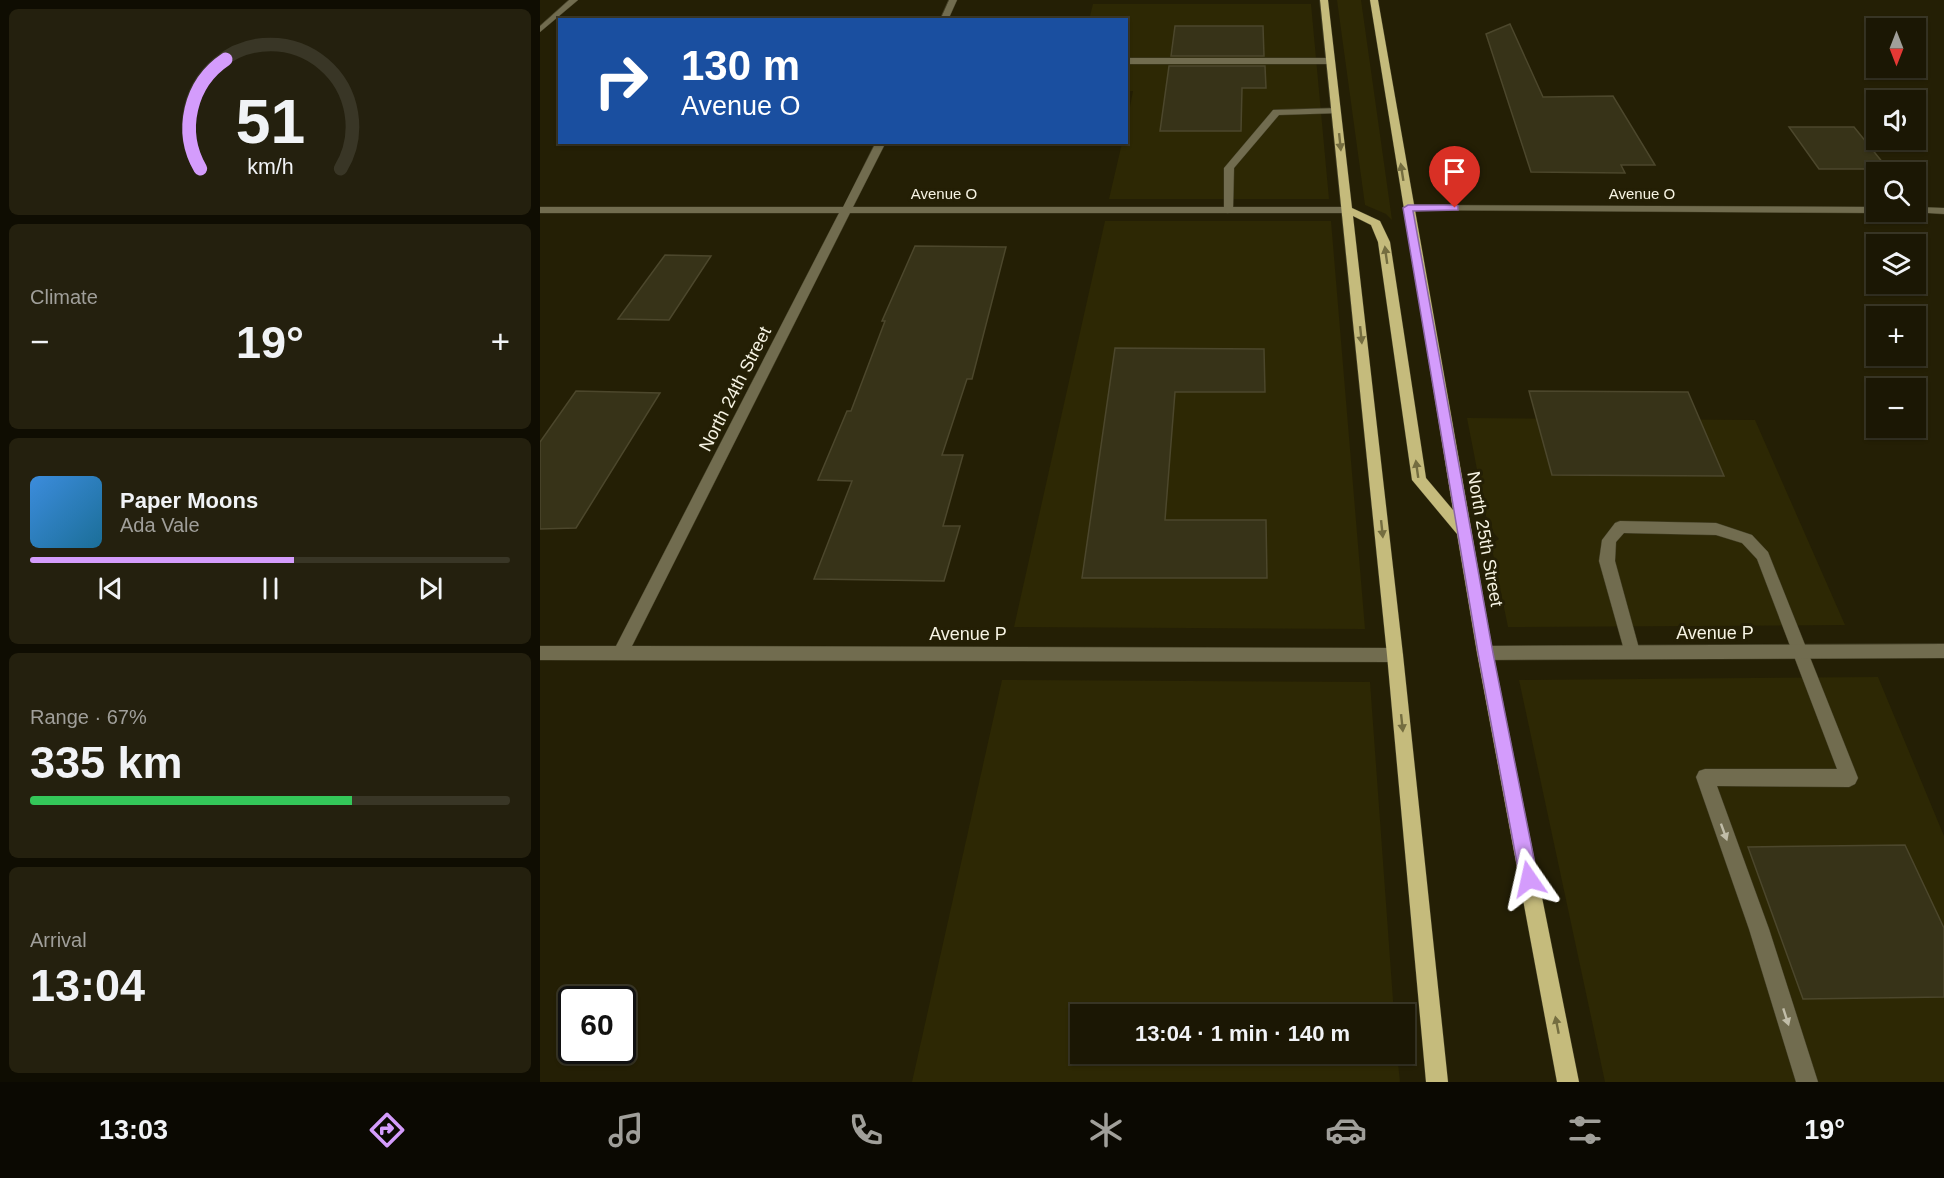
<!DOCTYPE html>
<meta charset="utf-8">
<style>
:root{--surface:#1b1704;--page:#24200e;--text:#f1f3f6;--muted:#a09f9a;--line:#393626;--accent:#d49cfc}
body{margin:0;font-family:Arial,sans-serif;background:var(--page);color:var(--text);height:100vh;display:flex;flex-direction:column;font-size:22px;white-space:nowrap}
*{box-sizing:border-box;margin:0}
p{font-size:20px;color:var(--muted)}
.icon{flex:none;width:33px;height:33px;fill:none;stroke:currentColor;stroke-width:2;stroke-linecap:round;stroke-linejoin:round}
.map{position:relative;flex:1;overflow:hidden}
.details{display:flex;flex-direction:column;gap:9px;padding:9px;background:#0f0d02;width:540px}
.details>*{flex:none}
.guide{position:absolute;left:18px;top:18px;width:570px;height:126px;border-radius:0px;box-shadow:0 2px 4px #0004,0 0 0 2px var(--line);background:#1a4fa0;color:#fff;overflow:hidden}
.needle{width:39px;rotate:180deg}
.fabs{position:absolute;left:1326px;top:18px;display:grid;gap:12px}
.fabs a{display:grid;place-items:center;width:60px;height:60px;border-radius:0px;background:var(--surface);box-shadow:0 2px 4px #0004,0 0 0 2px var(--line);font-size:30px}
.speed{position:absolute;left:18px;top:986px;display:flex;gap:12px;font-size:30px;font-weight:700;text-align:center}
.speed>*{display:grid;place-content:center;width:78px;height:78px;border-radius:50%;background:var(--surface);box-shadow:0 2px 4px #0004,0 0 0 2px var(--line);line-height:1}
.speed .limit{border:3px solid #111;border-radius:9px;background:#fff;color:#111}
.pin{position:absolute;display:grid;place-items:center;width:51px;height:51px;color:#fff;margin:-62px -26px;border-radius:50% 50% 50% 0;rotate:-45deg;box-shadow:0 0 6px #0007}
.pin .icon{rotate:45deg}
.me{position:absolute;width:66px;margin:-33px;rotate:349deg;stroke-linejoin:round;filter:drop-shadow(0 0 4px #0008)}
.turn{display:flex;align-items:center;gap:21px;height:126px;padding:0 24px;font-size:27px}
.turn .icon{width:78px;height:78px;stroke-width:2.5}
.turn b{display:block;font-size:42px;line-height:51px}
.big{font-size:45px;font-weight:700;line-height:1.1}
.details .tile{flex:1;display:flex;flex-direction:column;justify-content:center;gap:9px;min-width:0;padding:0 21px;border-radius:9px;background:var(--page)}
.details .dial{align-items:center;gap:0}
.dial svg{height:156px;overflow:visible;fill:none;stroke:var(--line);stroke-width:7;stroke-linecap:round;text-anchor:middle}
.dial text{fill:var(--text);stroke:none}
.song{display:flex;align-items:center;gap:18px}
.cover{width:72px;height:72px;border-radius:9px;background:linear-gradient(135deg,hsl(210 70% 55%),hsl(200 70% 35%))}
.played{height:6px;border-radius:3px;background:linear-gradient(90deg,var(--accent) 55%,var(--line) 55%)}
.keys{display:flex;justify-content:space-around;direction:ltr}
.heat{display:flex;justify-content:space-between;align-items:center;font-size:33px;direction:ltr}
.charge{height:9px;border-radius:4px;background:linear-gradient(90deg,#34c759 67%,var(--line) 0)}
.trip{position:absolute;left:530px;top:1004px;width:345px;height:60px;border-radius:0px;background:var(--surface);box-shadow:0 2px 4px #0004,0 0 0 2px var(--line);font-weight:700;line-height:60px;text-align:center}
.dock{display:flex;height:96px;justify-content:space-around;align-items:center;background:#0b0902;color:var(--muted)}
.dock .icon{width:42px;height:42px}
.dock .on{color:var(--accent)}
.dock b{font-size:27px;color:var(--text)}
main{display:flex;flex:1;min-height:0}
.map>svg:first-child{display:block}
</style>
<main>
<section class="details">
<div class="tile dial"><svg viewBox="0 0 100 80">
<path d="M14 69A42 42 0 1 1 86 69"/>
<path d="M14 69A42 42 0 0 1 27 13" stroke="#d49cfc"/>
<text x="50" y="56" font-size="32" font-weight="700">51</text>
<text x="50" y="72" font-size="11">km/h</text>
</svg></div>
<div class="tile"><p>Climate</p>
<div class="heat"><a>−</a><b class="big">19°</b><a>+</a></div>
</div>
<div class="tile">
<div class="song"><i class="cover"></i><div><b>Paper Moons</b><p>Ada Vale</p></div></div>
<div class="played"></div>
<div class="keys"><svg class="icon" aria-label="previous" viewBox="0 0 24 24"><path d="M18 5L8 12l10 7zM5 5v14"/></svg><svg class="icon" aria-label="pause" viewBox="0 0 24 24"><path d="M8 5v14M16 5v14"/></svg><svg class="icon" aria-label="next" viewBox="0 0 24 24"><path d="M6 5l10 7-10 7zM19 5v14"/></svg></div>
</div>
<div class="tile"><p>Range · 67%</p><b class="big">335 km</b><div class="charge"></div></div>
<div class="tile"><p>Arrival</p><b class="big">13:04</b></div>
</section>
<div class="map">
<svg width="1404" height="1082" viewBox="0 0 1404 1082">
<rect width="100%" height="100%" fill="#241f05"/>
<g fill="#2d2804">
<polygon points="797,0 821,0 852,220 846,214 825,205"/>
<polygon points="553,4 771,4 789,199 569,199 582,143 586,142 587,122 593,91 587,91 586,20 549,20"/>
<polygon points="565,221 791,221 825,629 474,627"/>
<polygon points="927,418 1215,420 1305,625 968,627 951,544 959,539 948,526"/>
<polygon points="1338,677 1404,836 1404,1082 1065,1082 979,680"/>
<polygon points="462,680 830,682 854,1014 540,1014 540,1053 857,1053 860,1082 372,1082"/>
</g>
<g fill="#373318" stroke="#4c472c" stroke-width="1.5">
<polygon points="970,24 1003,97 1073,96 1115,165 1081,165 1085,173 991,172 946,34"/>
<polygon points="635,26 723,26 724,56 631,56"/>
<polygon points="629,66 725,66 726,88 702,88 701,131 620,131"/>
<polygon points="1249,127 1314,127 1348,169 1279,169"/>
<polygon points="375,246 466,247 432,379 427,379 402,455 423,455 403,526 420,526 404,581 274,579 312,481 278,480 307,411 311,411 345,321 342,321"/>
<polygon points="125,255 171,256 129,320 78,319"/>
<polygon points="575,348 724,349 725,392 635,392 625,520 726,520 727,578 542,578"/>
<polygon points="36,391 120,393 36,528 0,529 0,442"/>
<polygon points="989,391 1148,392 1184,476 1012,475"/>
<polygon points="1365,845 1404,928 1404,997 1263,999 1208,847"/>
</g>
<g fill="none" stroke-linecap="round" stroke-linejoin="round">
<g stroke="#413d24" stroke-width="1">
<g id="lane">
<polygon points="586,58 791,58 795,61 791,64 586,64"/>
<polygon points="797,108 800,109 800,113 739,115 694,168 693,210 688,213 684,212 684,168 733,110"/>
<polygon points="1080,521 1176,523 1212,535 1228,552 1318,778 1315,784 1309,787 1177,786 1229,929 1278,1082 1256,1082 1209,929 1156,777 1159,771 1165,769 1297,769 1217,559 1202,543 1176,535 1084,533 1076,542 1075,561 1100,652 1098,657 1092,659 1086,657 1059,561 1062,540 1075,523"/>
</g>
</g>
<g stroke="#413d24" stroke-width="1">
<g id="street">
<polygon points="29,0 38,0 0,32 0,26"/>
<polygon points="409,0 417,0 408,20 400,20"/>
<polygon points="336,142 346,142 313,207 808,207 813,210 808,213 310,213 92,646 855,648 861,650 863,655 861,660 855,662 0,660 0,646 76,646 299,213 0,213 0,207 303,207"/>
<polygon points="868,205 1336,207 1336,212 1340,212 1336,213 864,210 864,206"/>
<polygon points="1376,207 1404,208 1404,214 1372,212 1376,212"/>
<polygon points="1404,644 1404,658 945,660 939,658 937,653 939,648 945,646"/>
</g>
</g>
<g stroke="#413d24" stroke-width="1">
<polygon id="primary" points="780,0 788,0 812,208 840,221 850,242 886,478 913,510 830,0 838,0 953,653 1039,1082 1017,1082 937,653 917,534 872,480 838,242 831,225 813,216 863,655 908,1082 886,1082 847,655"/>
</g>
<use href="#lane" fill="#716c4f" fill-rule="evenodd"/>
<use href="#street" fill="#716c4f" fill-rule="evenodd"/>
<use href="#primary" fill="#c5bb7c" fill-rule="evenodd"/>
</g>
<defs><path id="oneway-solid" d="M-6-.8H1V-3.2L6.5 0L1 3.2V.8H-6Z" transform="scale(1.5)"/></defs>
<g fill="#746d40">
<use href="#oneway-solid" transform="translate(800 142) rotate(84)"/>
<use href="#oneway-solid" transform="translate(862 172) rotate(-99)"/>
<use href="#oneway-solid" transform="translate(846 255) rotate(-98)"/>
<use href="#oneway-solid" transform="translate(821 335) rotate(84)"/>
<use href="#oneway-solid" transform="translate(877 469) rotate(-98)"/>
<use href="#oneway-solid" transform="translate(842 529) rotate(84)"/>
<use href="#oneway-solid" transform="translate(862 723) rotate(84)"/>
<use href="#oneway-solid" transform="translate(1017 1025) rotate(-101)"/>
</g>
<g fill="#c1bda8">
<use href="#oneway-solid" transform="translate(1184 832) rotate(70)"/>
<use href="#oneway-solid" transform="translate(1246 1017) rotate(72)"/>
</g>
<polygon fill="#d49cfc" stroke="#8a65a4" stroke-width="1.5" points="915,205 918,206 918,210 873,211 953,653 998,879 995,885 989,888 982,885 980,879 938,653 863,208 868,205"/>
<g text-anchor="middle" stroke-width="6" stroke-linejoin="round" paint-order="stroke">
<g font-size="15" fill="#f6f3e3" stroke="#241f05">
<text x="404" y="199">Avenue O</text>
<text x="1102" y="199">Avenue O</text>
</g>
<g font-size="18" fill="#f6f3e3" stroke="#241f05">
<text transform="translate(195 389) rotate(-63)" y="6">North 24th Street</text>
<text transform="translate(945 539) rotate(80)" y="6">North 25th Street</text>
<text x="1175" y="639">Avenue P</text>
<text x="428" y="640">Avenue P</text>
</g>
</g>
</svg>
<div class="fabs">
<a><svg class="needle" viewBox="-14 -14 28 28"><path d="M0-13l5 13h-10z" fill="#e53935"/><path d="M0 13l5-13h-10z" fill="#a09f9a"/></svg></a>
<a><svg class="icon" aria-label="sound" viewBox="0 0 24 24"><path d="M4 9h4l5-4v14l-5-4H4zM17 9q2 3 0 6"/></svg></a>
<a><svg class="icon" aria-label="search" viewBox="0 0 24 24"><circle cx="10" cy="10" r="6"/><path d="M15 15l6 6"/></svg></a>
<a><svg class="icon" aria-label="layers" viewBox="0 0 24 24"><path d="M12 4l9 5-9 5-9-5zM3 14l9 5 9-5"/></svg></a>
<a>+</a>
<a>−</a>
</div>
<div class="speed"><div class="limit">60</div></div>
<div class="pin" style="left:915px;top:208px;background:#d93025"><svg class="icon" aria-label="arrive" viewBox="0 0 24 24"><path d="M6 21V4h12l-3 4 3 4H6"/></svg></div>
<svg class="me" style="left:989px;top:879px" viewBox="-20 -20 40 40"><path d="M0-17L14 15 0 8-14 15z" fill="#d49cfc" stroke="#fff" stroke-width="4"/></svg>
<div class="trip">13:04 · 1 min · 140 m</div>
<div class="guide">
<div class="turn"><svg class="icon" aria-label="right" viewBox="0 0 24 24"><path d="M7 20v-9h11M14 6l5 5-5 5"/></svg><div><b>130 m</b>Avenue O</div></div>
</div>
</div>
</main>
<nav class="dock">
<b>13:03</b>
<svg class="icon on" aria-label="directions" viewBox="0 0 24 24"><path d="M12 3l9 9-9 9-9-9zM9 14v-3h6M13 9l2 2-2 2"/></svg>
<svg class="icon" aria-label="music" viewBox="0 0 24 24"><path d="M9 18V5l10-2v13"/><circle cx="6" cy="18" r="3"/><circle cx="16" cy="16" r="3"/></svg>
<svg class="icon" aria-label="phone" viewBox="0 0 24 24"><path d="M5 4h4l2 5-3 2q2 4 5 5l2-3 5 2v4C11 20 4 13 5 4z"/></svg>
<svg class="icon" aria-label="climate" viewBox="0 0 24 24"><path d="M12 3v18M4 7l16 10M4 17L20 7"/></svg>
<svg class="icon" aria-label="car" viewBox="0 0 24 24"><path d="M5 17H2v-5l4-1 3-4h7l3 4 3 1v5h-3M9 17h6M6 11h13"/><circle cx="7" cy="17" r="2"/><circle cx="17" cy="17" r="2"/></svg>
<svg class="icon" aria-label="filters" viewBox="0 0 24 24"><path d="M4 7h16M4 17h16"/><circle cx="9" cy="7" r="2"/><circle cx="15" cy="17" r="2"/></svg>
<b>19°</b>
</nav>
